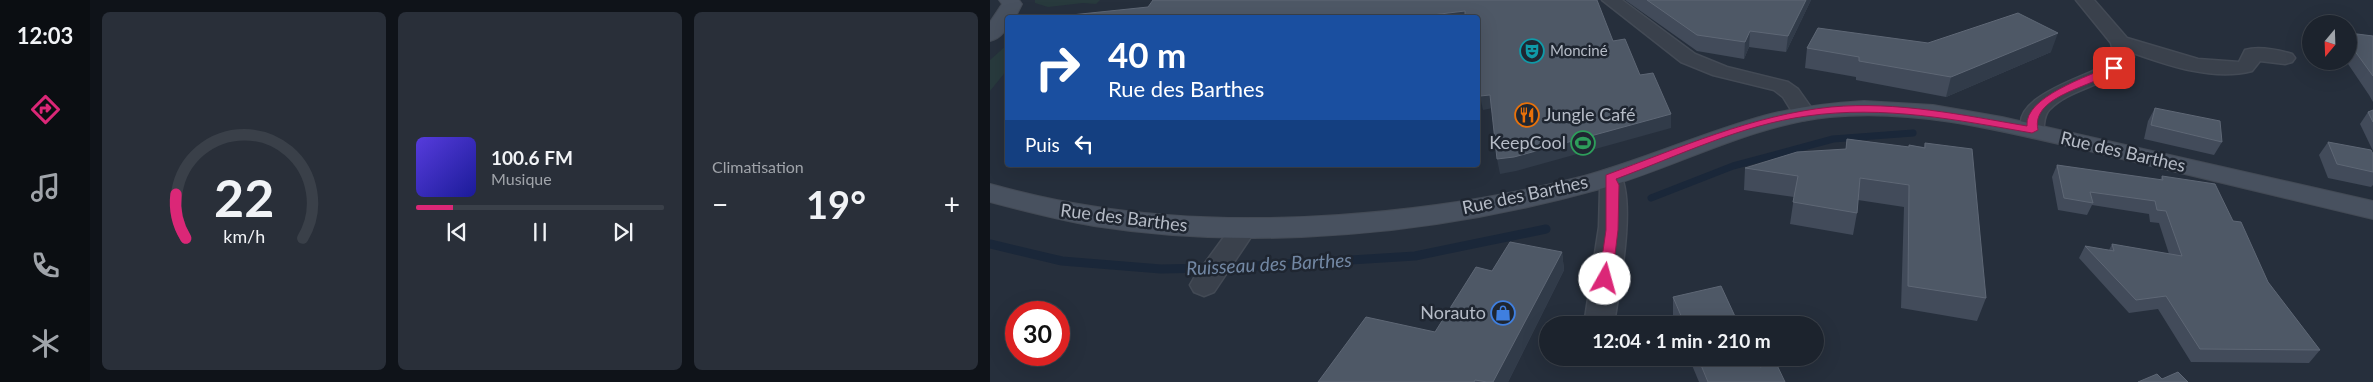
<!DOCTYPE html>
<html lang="fr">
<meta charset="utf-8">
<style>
:root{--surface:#1c232d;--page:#292f39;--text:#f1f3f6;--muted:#a0a4aa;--line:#3a4049;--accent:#db2777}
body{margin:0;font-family:Lato,sans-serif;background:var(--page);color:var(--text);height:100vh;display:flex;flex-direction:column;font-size:19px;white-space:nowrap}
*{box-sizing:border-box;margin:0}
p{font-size:16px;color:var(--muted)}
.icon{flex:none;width:28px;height:28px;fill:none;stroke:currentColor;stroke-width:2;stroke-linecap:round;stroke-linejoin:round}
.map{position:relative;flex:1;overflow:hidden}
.sheet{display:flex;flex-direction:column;gap:12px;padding:12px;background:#0f1319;width:900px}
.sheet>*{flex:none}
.hud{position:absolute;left:15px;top:15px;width:475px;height:152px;border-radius:5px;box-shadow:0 5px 20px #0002,0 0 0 1px var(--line);background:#1a4fa0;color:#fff;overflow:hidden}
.needle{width:32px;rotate:199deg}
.fabs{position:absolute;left:1312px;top:15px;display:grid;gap:10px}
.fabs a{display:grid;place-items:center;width:55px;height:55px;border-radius:50%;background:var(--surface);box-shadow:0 5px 20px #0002,0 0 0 1px var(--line);font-size:25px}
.speed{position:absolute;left:15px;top:301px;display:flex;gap:10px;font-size:25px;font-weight:700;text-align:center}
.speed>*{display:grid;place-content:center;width:65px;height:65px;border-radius:50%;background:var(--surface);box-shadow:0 5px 20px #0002,0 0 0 1px var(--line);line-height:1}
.speed .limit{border:8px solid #d22;background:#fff;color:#111}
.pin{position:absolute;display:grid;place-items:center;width:42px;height:42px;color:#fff;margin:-21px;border-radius:10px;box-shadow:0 2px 8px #0006}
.me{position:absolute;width:55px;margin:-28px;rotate:7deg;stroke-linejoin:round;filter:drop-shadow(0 0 4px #0008)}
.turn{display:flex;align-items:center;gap:18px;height:105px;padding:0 20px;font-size:22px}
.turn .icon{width:65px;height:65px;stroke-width:2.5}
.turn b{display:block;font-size:35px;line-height:42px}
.then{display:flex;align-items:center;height:48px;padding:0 20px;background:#0003;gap:10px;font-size:19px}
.big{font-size:38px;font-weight:700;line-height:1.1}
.sheet .widget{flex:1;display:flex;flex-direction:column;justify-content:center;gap:8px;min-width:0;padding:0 18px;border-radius:8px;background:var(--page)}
.sheet .dial{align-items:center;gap:0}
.dial svg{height:130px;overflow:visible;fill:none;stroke:var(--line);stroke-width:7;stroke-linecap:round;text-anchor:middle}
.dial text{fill:var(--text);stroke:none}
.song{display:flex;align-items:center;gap:15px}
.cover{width:60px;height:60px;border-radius:8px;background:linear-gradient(135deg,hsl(250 70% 55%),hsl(240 70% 35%))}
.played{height:5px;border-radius:2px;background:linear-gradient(90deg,var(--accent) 15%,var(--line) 15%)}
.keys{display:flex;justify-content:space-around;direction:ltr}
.heat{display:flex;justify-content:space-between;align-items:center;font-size:28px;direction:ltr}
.sheet .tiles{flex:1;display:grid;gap:12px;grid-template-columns:repeat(3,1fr)}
.trip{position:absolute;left:549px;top:316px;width:285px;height:50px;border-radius:25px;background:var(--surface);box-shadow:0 5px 20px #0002,0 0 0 1px var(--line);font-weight:700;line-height:50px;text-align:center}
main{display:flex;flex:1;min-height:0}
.tabs{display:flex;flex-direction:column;width:90px;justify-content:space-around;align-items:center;background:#0b0e12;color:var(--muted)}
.tabs .icon{width:35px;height:35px}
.tabs .on{color:var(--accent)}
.tabs b{font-size:22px;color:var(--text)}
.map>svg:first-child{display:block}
</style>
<main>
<nav class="tabs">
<b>12:03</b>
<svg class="icon on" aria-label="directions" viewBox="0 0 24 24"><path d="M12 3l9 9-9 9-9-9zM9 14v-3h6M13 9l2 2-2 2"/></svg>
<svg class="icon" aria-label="music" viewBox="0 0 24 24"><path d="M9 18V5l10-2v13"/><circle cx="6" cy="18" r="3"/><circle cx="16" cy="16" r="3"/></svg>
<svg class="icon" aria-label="phone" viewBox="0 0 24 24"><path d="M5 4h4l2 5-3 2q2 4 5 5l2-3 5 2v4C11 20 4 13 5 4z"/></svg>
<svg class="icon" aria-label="climate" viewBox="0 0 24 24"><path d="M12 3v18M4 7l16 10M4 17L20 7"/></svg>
</nav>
<section class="sheet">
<div class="tiles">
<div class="widget dial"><svg viewBox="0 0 100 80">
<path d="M14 69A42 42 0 1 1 86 69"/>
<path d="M14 69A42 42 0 0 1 8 42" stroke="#db2777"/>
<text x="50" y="56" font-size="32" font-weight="700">22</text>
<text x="50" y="72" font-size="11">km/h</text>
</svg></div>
<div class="widget">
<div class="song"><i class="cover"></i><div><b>100.6 FM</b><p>Musique</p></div></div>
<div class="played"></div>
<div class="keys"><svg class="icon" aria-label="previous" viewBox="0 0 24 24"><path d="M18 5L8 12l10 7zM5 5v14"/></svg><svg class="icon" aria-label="pause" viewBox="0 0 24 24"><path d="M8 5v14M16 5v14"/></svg><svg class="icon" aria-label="next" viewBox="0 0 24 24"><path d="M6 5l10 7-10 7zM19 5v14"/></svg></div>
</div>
<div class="widget"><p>Climatisation</p>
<div class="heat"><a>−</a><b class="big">19°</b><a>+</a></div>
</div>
</div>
</section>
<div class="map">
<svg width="1383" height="382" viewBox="0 0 1383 382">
<rect width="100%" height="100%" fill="#262f3c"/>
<g fill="#283a3d">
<polygon points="45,0 110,0 106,4 93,3 58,7 45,3"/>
<polygon points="17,45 17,70 0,91 0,60"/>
</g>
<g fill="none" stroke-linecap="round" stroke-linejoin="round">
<polyline stroke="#1a2739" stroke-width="7" points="661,198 743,166 843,139 923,133"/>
<g stroke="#1a2739" stroke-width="9">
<polyline points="0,244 72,261 171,269 220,268"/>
<polyline points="232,268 425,256 556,229"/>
</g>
<g stroke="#434a55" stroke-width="3">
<g id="street">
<polygon points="612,0 632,0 705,54 737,67 798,82 808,89 825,113 822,118 814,120 806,118 793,97 784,90 723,75 691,62"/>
<path d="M1086 0H1104L1137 38 1208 59 1249 62 1255 50C1269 46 1288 50 1302 54L1305 58 1302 62 1295 64 1270 61 1262 71C1223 81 1180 66 1143 53L1144 57C1123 87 1083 85 1059 110 1052 118 1056 127 1051 135L1043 137 1035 135C1013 102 1087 79 1105 70 1112 66 1118 62 1124 56L1121 43Z"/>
<path d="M620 169 629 172C647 200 629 289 624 324L594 325 609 227 610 190 608 177 611 172Z"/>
<polygon points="254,219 263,222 267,228 224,292 214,296 204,292 200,285 204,278 245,222"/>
</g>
</g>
<g stroke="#434a55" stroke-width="2">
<g id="secondary">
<path d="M9 0H29L32 4 25 18H18C18 29 12 38 0 41V22L12 4Z"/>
<path d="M874 101 943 105 1012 117 1383 201V219C1291 197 1199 175 1107 153 1020 133 930 108 840 117 760 125 687 167 610 189 448 234 270 252 104 226 69 220 34 211 0 202V184C33 193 67 201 101 206 253 231 445 215 594 176 655 159 712 133 773 116 806 107 840 103 874 101Z"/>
</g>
</g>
<use href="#street" fill="#3a414c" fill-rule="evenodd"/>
<use href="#secondary" fill="#48515f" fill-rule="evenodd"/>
</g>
<g fill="#424b5a">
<polygon points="635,0 821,0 796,52 759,47 754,59 707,51"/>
<polygon points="1359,33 1383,36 1383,102 1379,95 1356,61 1359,61"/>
<polygon points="938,43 1061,52 956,97 866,80 866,77 815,68 817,48"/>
<polygon points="1165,108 1232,142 1224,155 1154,139 1158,121"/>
<polygon points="1383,110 1383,151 1370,124 1378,112"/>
<polygon points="857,139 919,147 919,145 934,147 935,143 996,298 987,321 911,308 914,207 868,200 867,213 863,235 800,224 804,197 754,190 755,168 856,149"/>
<polygon points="1338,142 1383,154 1383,185 1381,187 1338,178 1329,155"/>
<polygon points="1067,165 1170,180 1172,176 1243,221 1278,282 1330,350 1319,363 1201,362 1168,309 1139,313 1089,258 1095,246 1119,250 1122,244 1179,254 1169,223 1160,222 1159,214 1102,205 1097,215 1068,210 1062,177"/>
<polygon points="572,252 574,270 518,382 328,382 445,332 502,271"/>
<polygon points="683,297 749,325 686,325 683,317"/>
<polygon points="699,358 765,358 770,367 795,382 709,382"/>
</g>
<g fill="#313b49">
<polygon points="816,0 821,0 796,52 798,36"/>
<polygon points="475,11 476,18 417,18"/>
<polygon points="760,31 759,47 754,59 755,42"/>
<polygon points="1068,33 1061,52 956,97 961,77"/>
<polygon points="500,95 503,108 493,110 490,96"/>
<polygon points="681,114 681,128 526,171 510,174 507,159"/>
<polygon points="572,252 574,270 518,382 503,382"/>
</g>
<g fill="#4e5866" stroke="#5e6775">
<polygon points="163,0 607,0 623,41 635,39 650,75 663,73 681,114 524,157 507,159 500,95 490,96 488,65 488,18 475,18 475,11 417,18 62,18 62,17 158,7"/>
<polygon points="657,0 816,0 798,36 760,31 755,42 707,35"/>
<polygon points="1028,13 1068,33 961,77 869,61 869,57 817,48 828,28 938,43"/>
<polygon points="1359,33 1383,36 1383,76 1359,43"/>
<polygon points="1165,108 1230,121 1232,142 1161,125"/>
<polygon points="1383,110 1383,122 1378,112"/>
<polygon points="857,139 919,147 919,145 935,148 935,143 982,149 996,298 918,286 919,185 870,178 867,213 803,202 808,176 755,168 807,152 856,149"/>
<polygon points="1338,142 1381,150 1383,154 1383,172 1347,164"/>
<polygon points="1067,165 1173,180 1172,176 1225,184 1243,221 1251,222 1278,282 1330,350 1210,349 1176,296 1146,300 1095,246 1124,251 1122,244 1192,256 1176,211 1167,210 1165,201 1100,192 1103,203 1074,198"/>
<polygon points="520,242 572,252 503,382 497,382 485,380 484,382 328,382 376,317 445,332 486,267 502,271"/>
<polygon points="731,286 749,325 695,325 683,297"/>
<polygon points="708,358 765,358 770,367 786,363 795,382 718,382"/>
<polygon points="1188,372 1198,382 1148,382 1167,374 1172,379"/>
</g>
<path fill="#db2777" stroke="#8e194d" d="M1121 66 1129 68C1109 86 1040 94 1048 130L1042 133C967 120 894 105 817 116 751 125 688 156 626 179L629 185 628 230 622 279 615 284 609 279 616 230V175C689 148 763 115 841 107 907 101 972 115 1037 126 1034 97 1099 76 1121 66Z"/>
<defs>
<g id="theatre-ring" transform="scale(1.25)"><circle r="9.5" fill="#1f2631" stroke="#0f9aa8" stroke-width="1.5"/><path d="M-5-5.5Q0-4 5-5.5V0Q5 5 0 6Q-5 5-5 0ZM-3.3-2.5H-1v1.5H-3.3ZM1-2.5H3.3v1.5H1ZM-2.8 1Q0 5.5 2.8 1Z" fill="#0f9aa8"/></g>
<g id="restaurant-ring" transform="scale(1.25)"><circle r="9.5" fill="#1f2631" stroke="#e8710a" stroke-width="1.5"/><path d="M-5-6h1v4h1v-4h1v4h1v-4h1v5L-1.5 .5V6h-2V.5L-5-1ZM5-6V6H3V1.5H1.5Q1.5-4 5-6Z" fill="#e8710a"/></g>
<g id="stadium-ring" transform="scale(1.25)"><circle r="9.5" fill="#1f2631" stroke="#2e9e5b" stroke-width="1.5"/><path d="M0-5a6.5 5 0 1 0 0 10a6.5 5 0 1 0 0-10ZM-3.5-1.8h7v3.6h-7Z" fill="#2e9e5b"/></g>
<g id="shop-ring" transform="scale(1.25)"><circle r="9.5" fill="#1f2631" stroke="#3f7fe0" stroke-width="1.5"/><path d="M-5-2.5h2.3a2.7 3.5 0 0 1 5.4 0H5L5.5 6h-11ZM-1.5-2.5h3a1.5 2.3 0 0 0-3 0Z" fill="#3f7fe0"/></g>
</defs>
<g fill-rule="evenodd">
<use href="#theatre-ring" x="542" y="51"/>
<use href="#restaurant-ring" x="537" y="115"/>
<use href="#stadium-ring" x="593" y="143"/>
<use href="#shop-ring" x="513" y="313"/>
</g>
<g text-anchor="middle" stroke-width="5" stroke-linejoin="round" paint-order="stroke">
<g font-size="15" fill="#b6bcc7" stroke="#1f2631" text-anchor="start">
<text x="560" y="56">Monciné</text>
</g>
<g font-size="18" fill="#b6bcc7" stroke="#1f2631" text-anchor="end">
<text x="554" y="121" text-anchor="start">Jungle Café</text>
<text x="576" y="149">KeepCool</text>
<text x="496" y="319">Norauto</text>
</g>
<g font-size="18" fill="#b6bcc7" stroke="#1f2631">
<text transform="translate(1133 152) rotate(13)" y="6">Rue des Barthes</text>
<text transform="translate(535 195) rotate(-12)" y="6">Rue des Barthes</text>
<text transform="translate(134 218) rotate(7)" y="6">Rue des Barthes</text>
</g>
<g font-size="19" font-style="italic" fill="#7287a3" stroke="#1f2631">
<text transform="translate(279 264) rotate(-3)" y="7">Ruisseau des Barthes</text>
</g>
</g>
</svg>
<div class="fabs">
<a><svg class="needle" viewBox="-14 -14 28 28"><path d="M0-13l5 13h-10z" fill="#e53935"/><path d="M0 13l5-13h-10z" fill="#a0a4aa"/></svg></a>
</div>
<div class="speed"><div class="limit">30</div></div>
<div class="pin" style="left:1124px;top:68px;background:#d93025"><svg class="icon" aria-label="arrive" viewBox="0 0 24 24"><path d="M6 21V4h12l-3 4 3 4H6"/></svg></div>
<svg class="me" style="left:615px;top:279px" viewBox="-20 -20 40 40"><circle r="19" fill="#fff"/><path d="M0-13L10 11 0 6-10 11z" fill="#db2777"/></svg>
<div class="trip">12:04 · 1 min · 210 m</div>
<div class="hud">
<div class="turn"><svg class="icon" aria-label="right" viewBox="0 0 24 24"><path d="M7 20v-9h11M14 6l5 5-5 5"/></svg><div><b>40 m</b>Rue des Barthes</div></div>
<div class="then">Puis<svg class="icon" aria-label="left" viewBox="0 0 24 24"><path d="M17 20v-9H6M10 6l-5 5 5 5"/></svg></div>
</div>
</div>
</main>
